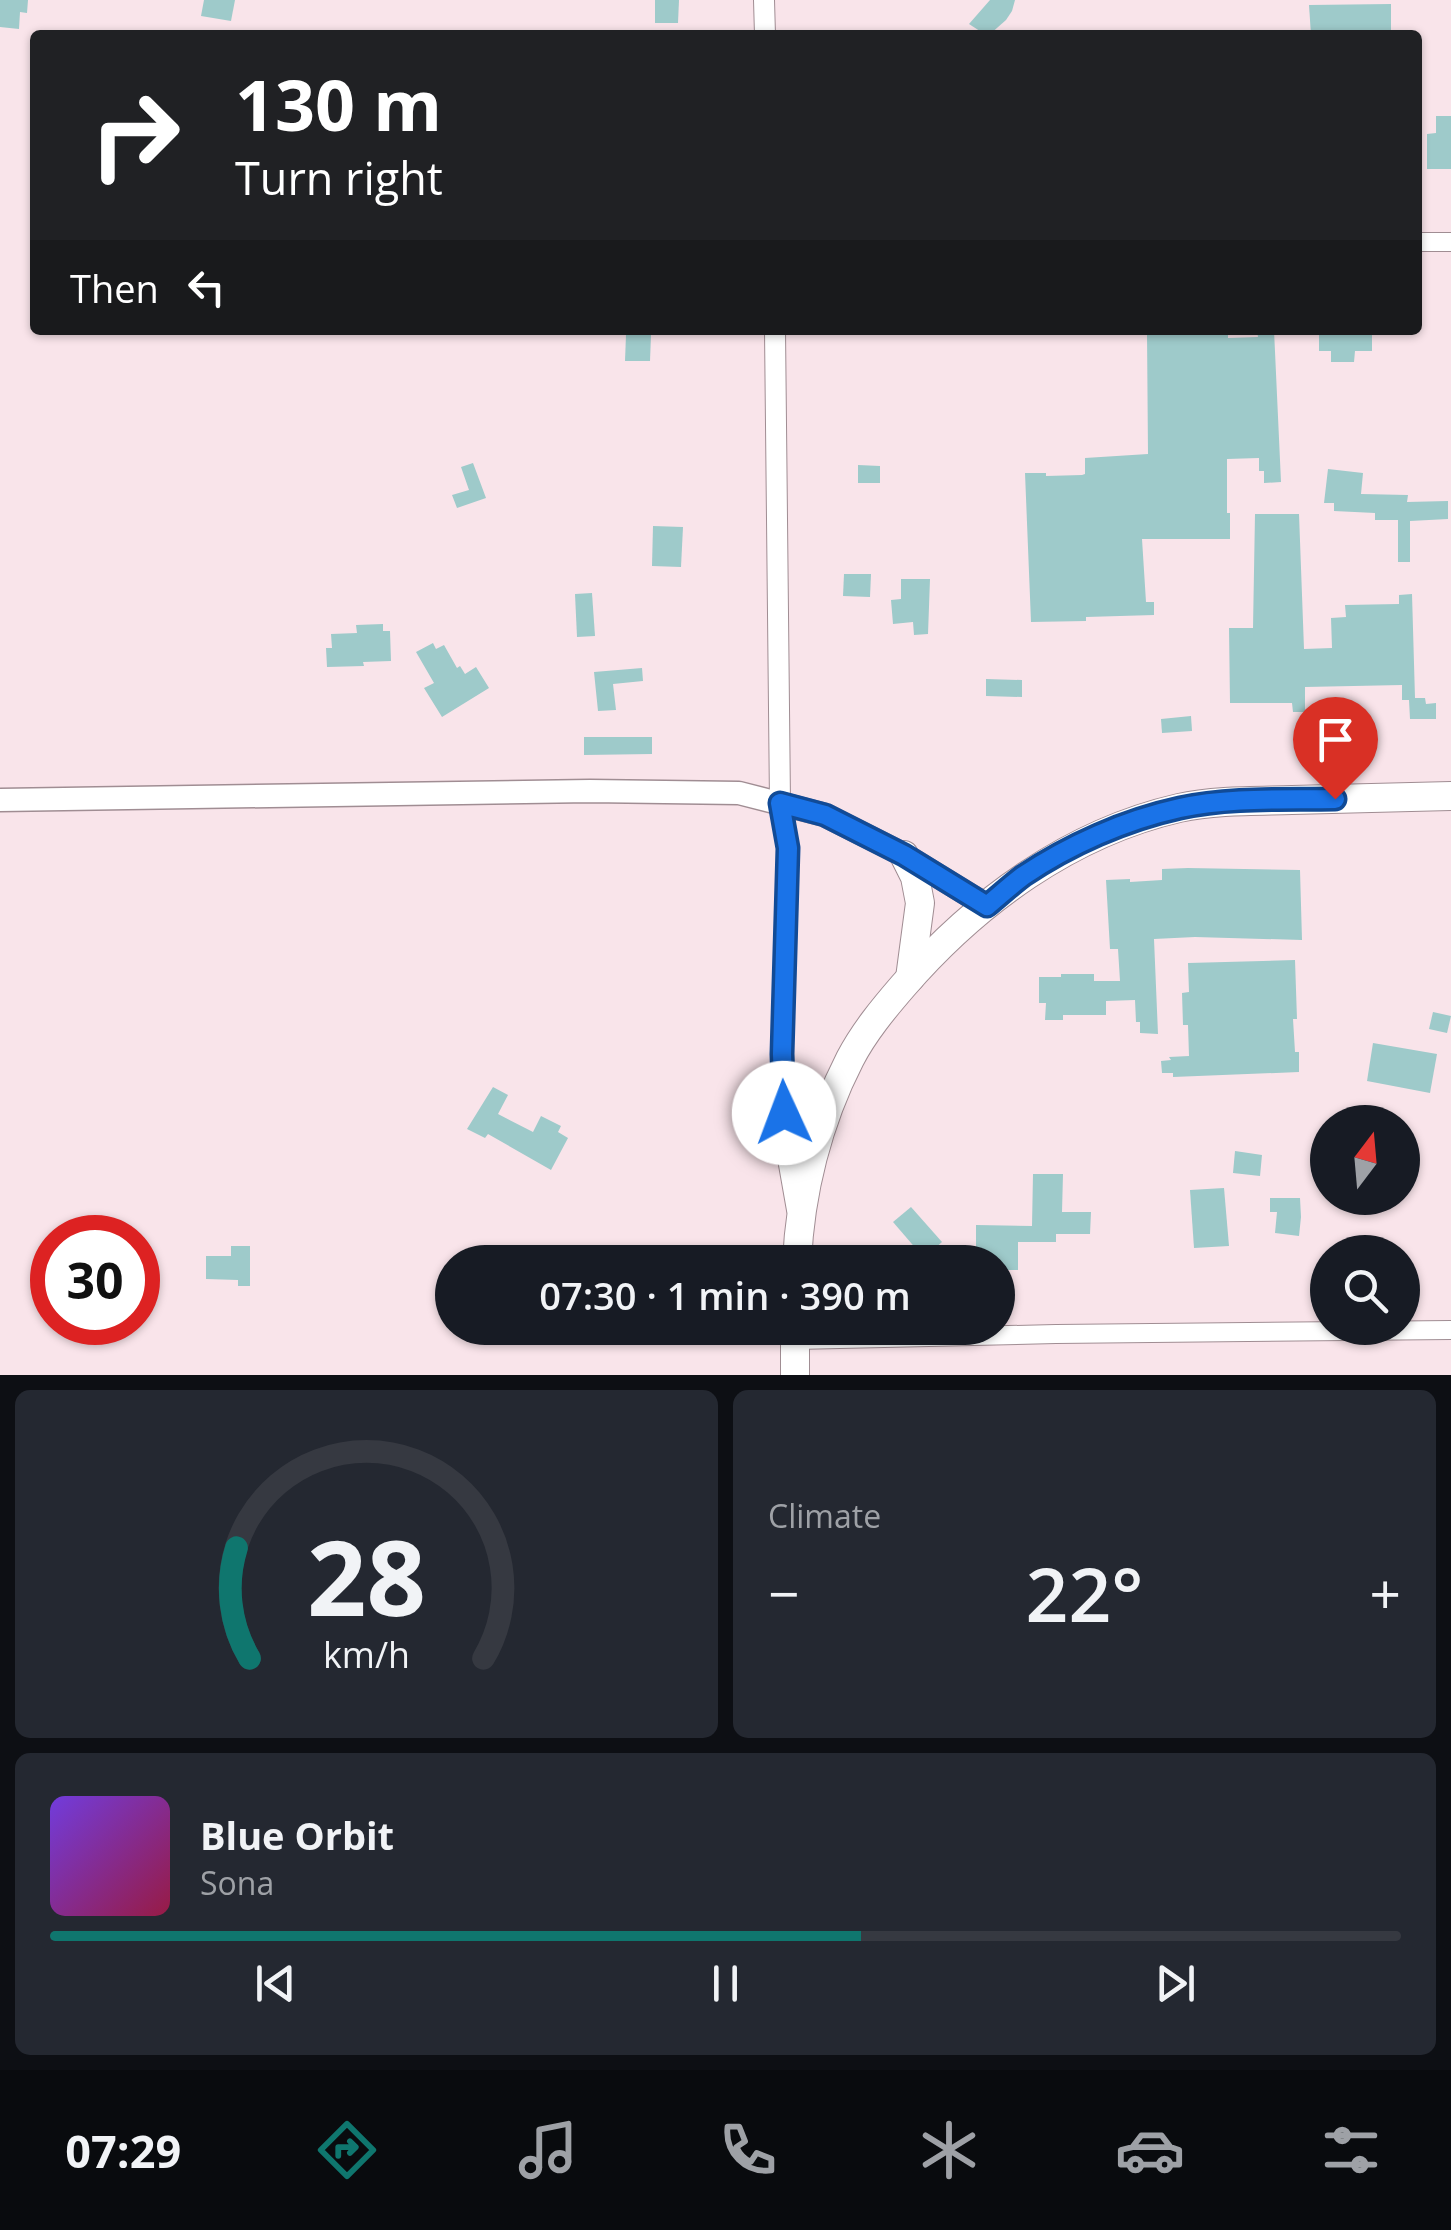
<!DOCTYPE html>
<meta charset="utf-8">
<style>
:root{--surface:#171b24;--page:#242831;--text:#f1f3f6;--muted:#9ea1a6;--line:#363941;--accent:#0f766e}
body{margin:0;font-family:"Open Sans",sans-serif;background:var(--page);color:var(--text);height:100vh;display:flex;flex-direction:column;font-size:38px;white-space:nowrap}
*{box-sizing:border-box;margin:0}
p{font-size:32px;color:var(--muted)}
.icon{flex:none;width:55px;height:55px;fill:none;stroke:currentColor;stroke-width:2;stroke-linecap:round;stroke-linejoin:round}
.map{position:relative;height:1375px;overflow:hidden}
.side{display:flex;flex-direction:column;gap:15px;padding:15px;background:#0d0f14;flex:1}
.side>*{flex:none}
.guide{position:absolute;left:30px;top:30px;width:1392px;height:305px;border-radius:10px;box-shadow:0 2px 8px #0004;background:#202124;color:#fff;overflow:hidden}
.needle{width:65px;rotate:16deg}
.controls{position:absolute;left:1310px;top:1105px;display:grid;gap:20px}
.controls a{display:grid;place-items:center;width:110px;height:110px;border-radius:50%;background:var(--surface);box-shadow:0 2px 8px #0004;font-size:50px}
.speed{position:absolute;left:30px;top:1215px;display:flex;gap:20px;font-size:50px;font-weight:700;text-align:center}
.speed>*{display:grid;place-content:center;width:130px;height:130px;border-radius:50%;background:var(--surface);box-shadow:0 2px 8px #0004;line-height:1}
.speed .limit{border:15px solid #d22;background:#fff;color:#111}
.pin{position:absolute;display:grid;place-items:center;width:85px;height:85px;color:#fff;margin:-102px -42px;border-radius:50% 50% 50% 0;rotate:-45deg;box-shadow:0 0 10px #0007}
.pin .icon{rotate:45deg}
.me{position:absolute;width:110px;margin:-55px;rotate:358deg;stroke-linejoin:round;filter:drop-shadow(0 0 8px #0008)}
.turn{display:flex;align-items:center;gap:35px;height:210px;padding:0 40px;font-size:45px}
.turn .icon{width:130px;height:130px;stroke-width:2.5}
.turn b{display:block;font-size:70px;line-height:85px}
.then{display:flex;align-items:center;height:95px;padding:0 40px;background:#0003;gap:20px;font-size:38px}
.big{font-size:75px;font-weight:600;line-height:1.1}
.side .widget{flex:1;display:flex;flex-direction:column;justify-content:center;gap:15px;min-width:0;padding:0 35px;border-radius:15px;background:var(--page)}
.side .dial{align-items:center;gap:0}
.dial svg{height:260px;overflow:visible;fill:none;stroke:var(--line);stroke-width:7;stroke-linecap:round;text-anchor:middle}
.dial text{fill:var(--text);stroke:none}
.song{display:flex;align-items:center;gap:30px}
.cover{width:120px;height:120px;border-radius:15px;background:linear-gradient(135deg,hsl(260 70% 55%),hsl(340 70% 35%))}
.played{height:10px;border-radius:5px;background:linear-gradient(90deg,var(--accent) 60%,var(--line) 60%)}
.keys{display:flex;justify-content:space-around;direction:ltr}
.heat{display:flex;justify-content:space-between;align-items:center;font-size:55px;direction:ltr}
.side .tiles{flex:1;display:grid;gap:15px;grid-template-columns:1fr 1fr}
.widget:last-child{grid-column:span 2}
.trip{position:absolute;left:435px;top:1245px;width:580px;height:100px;border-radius:50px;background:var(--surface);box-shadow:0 2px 8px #0004;font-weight:600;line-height:100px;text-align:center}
.menu{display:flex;height:160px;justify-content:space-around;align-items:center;background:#090b0e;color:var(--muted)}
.menu .icon{width:70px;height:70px}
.menu .on{color:var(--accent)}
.menu b{font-size:45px;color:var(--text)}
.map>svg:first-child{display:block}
</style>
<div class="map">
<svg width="1451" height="1375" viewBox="0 0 1451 1375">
<rect width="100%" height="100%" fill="#f9e4ea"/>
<g fill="#9ecaca">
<polygon points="0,0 28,0 27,13 20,12 19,29 0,27"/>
<polygon points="204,0 235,0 231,21 201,16"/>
<polygon points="655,0 679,0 678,23 655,23"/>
<polygon points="990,0 1015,0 1012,11 1006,20 989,35 986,35 969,24"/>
<polygon points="1391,4 1391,35 1311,35 1309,5"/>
<polygon points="1436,116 1451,116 1451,169 1427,169 1427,134 1436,133"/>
<polygon points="1257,330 1274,330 1281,482 1264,483 1264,471 1259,471 1259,458 1227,459 1227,513 1230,513 1230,539 1142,539 1146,602 1154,602 1154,615 1086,617 1086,621 1031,622 1025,473 1046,473 1046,476 1082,475 1085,474 1085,458 1148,454 1147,333 1228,333 1228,338 1258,337"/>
<polygon points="1319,330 1372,330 1372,351 1355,351 1354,362 1331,362 1331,351 1319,351"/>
<polygon points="626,335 651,335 650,361 625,361"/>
<polygon points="473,463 486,498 457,508 452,495 469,490 461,467"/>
<polygon points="858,465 880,466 880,483 858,483"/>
<polygon points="1328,469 1363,473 1361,494 1408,495 1407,502 1448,501 1448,519 1410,521 1410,562 1398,562 1398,520 1375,520 1375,513 1334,511 1334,503 1324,503"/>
<polygon points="1255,514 1299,514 1304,649 1332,648 1331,618 1346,617 1345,605 1399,604 1399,595 1412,594 1415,698 1425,698 1426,704 1436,703 1436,719 1410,719 1409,700 1402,700 1402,685 1305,687 1305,712 1293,712 1292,703 1230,703 1229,628 1253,628"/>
<polygon points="653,526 683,527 681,567 652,566"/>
<polygon points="844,574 871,574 870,597 843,596"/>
<polygon points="901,579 930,579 928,634 914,635 913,622 893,624 891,600 901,599"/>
<polygon points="592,593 595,636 577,637 575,594"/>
<polygon points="383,624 383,631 390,631 391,661 363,662 364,666 327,667 326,648 332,648 331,634 357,633 356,625"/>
<polygon points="433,643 436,649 444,645 457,668 460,666 465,674 476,667 489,688 442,717 424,688 434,683 416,652"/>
<polygon points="642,668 643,681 613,684 616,710 598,711 594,672"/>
<polygon points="986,679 1022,680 1022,697 986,696"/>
<polygon points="1191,716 1192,731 1162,733 1161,719"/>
<polygon points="584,737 652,737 652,754 584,755"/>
<polygon points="1188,868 1300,870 1302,940 1195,937 1154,939 1158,1034 1140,1033 1140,1022 1136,1022 1135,1000 1106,1001 1106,1015 1063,1015 1063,1020 1045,1020 1046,1003 1039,1003 1039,977 1061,977 1061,974 1094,974 1094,981 1120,981 1118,949 1110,949 1106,880 1130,879 1130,882 1162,880 1162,869"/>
<polygon points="1295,960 1297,1019 1293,1019 1295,1052 1299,1052 1299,1072 1173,1077 1173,1073 1162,1073 1161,1061 1171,1060 1169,1057 1189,1056 1188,1025 1183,1025 1182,993 1189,992 1188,963"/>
<polygon points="1433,1012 1451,1016 1447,1033 1429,1029"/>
<polygon points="1373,1043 1437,1054 1430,1093 1367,1081"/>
<polygon points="493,1087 508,1095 498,1114 533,1132 541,1116 561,1126 558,1132 568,1138 551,1170 488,1134 485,1138 467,1129"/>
<polygon points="1235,1151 1262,1155 1260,1176 1233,1173"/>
<polygon points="1033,1174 1063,1174 1062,1212 1091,1212 1090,1234 1056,1234 1056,1242 1018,1242 1018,1270 998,1270 998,1262 976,1262 976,1225 1032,1226"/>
<polygon points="1224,1188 1229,1246 1194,1248 1190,1190"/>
<polygon points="1270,1198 1300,1198 1301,1217 1299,1236 1275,1233 1277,1212 1270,1212"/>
<polygon points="911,1207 942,1242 924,1258 893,1222"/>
<polygon points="231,1246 250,1246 250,1286 238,1286 238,1280 206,1279 206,1256 231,1256"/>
</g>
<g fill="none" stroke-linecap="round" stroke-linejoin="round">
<g stroke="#a08d93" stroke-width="20">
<g id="minor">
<polyline points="1418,242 1451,242"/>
<polyline points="780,803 788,847 782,1054 784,1142 796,1210"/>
<polyline points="795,1340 1056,1334 1451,1330"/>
</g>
</g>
<g stroke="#a08d93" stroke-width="22">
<g id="tertiary">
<polyline points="764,0 765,35"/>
<polyline points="775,330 780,803"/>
</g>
</g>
<g stroke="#a08d93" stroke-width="25">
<polyline id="secondary" points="0,800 590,791 739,793 825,815 904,855 987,906"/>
</g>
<g stroke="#a08d93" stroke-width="30">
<g id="trunk">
<polyline points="904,855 915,877 920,903 910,978"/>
<path d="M797 1262C800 1193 818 1121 850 1059 864 1032 884 1008 903 986 976 902 1070 833 1179 808 1215 800 1255 801 1292 800 1345 799 1398 797 1451 796"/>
<polyline points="795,1375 795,1328"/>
</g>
</g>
<use href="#minor" stroke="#fff" stroke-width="18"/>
<use href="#tertiary" stroke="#fff" stroke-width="20"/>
<use href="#secondary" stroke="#fff" stroke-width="22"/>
<use href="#trunk" stroke="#fff" stroke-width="28"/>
</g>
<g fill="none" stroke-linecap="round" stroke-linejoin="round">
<g stroke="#114b97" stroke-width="25">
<path id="route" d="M784 1113 782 1054 788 848 780 803 825 815 904 855 987 906C999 896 1011 885 1023 876 1069 845 1125 820 1180 808 1230 797 1284 800 1335 799"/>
</g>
<use href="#route" stroke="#1a73e8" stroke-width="18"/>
</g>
</svg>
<div class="controls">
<a><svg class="needle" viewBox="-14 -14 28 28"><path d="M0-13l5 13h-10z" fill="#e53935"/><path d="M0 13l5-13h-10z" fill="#9ea1a6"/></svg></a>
<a><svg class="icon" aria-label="search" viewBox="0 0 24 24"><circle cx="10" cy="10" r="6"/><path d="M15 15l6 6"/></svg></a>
</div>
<div class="speed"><div class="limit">30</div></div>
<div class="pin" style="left:1335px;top:799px;background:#d93025"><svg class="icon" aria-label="arrive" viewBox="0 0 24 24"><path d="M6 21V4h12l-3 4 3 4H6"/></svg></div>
<svg class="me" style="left:784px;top:1113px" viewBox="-20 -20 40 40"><circle r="19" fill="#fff"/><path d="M0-13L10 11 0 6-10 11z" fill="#1a73e8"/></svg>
<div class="trip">07:30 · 1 min · 390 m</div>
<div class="guide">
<div class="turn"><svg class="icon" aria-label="right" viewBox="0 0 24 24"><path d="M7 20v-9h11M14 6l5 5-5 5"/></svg><div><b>130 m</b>Turn right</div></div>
<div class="then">Then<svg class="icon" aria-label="left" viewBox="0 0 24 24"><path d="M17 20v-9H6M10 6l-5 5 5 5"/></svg></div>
</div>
</div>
<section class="side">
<div class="tiles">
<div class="widget dial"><svg viewBox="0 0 100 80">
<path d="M14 69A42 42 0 1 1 86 69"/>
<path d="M14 69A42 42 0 0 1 10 35" stroke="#0f766e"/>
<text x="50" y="56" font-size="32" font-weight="700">28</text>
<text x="50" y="72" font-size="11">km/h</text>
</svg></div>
<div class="widget"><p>Climate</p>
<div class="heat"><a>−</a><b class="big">22°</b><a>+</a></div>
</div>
<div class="widget">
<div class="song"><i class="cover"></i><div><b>Blue Orbit</b><p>Sona</p></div></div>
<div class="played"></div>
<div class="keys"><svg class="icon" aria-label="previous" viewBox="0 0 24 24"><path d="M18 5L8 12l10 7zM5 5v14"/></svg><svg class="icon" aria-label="pause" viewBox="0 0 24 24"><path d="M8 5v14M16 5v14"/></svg><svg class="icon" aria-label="next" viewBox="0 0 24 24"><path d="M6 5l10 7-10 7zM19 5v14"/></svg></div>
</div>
</div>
</section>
<nav class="menu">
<b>07:29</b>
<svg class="icon on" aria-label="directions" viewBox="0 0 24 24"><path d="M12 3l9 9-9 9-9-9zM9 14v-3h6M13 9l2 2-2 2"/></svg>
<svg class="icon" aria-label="music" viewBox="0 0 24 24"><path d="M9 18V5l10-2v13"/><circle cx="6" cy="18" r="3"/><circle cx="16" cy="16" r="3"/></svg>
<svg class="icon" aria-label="phone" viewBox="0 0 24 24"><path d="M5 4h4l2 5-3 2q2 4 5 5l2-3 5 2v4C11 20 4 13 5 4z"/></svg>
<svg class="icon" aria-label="climate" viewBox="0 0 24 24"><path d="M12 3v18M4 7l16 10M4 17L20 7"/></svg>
<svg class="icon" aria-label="car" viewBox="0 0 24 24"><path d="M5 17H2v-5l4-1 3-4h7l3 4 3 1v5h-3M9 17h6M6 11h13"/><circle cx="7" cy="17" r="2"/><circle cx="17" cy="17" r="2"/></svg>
<svg class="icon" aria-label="filters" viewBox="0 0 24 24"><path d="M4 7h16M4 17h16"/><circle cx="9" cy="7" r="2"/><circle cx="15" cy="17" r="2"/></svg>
</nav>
